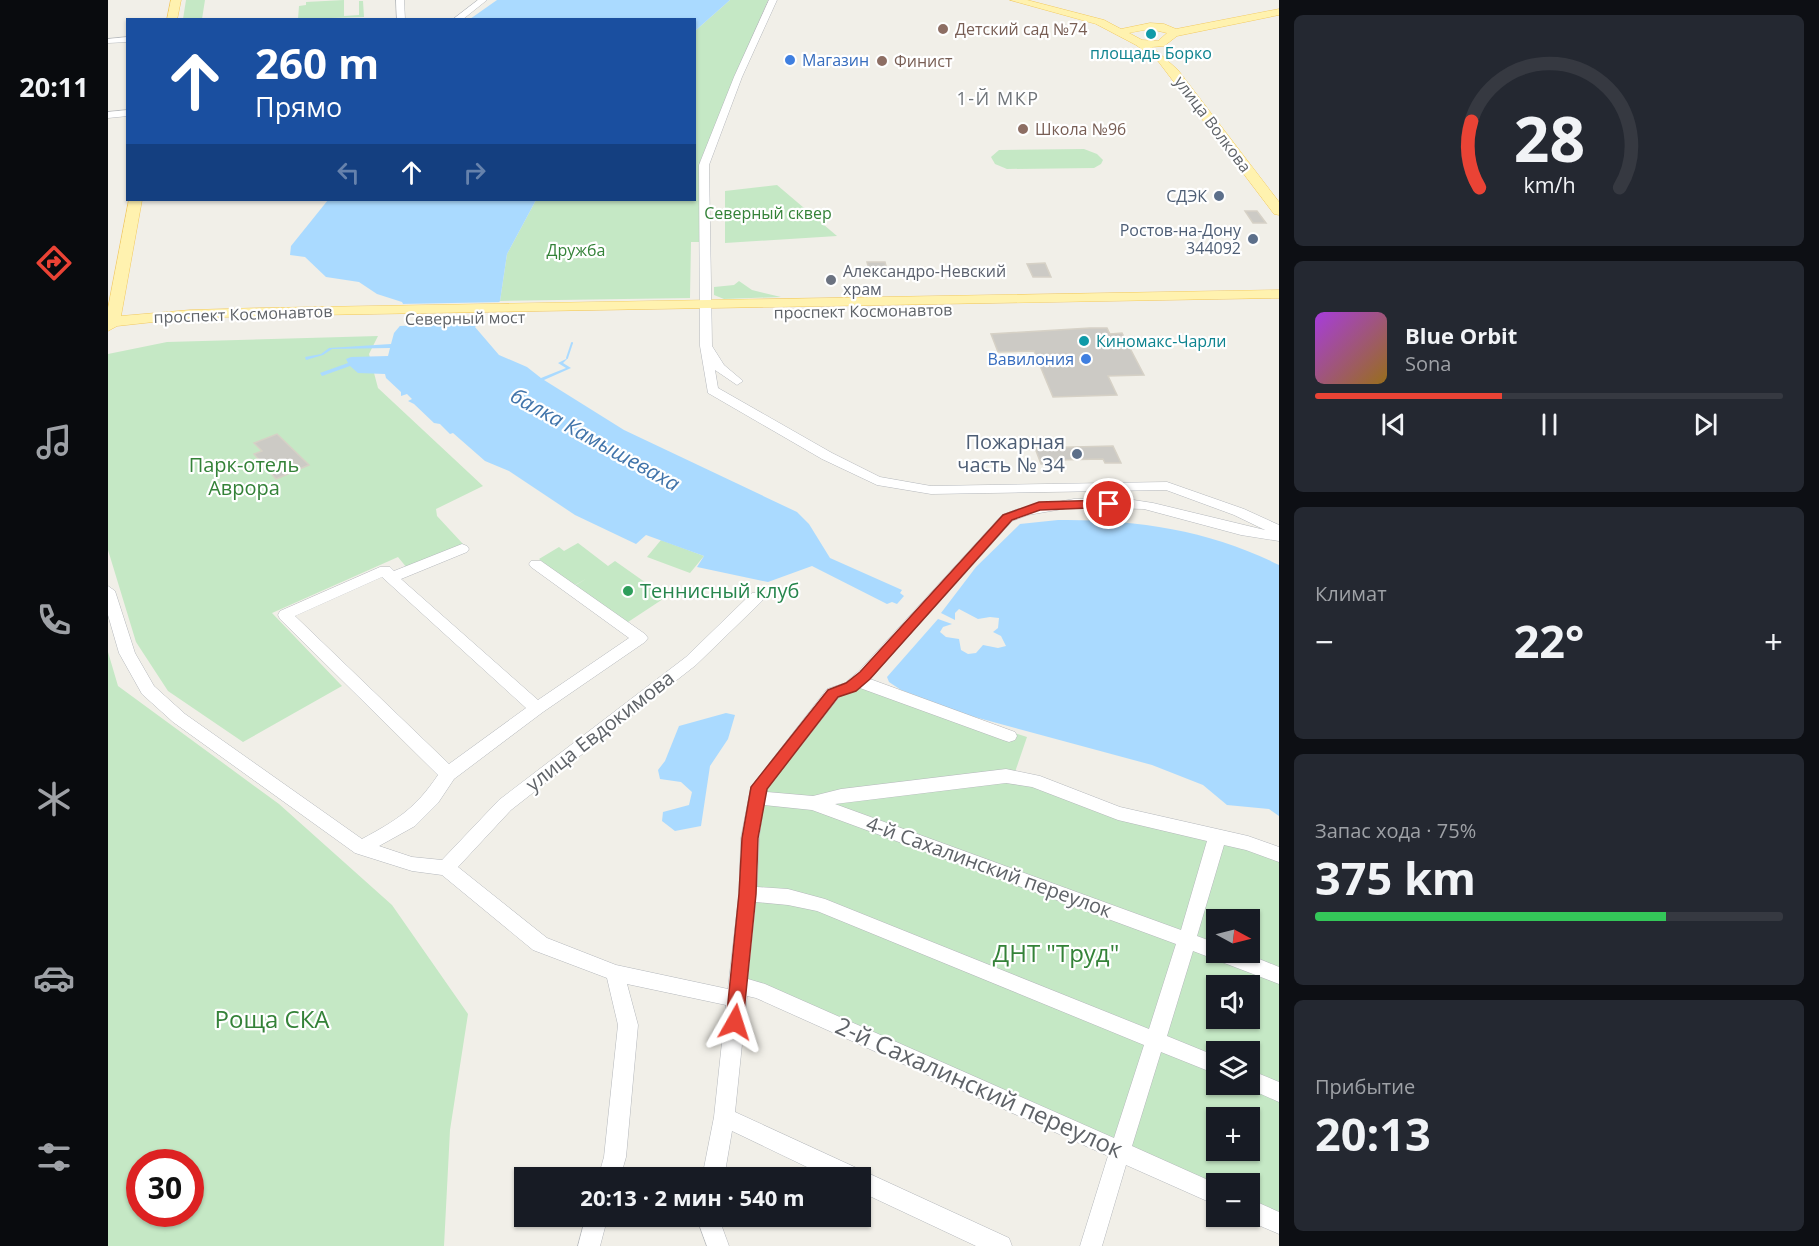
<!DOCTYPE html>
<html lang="ru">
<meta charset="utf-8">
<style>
:root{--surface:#171b24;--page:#242831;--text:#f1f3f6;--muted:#9ea1a6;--line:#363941;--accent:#ea4335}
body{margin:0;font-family:"Open Sans",sans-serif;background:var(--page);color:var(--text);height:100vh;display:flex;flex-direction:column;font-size:22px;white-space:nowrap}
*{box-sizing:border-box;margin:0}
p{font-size:20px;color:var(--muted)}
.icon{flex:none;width:33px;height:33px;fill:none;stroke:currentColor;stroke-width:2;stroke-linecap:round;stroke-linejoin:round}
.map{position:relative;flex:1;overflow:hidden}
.panel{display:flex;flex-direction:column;gap:15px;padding:15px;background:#0d0f14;width:540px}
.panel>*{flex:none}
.top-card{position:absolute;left:18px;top:18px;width:570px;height:183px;border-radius:0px;box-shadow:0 2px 4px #0004;background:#1a4fa0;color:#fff;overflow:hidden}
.needle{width:39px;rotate:97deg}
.tools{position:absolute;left:1098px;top:909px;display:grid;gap:12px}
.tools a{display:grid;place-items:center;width:54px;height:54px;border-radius:0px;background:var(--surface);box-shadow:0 2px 4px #0004;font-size:30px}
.speed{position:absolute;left:18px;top:1149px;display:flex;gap:12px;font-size:30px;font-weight:700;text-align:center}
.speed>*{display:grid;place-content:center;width:78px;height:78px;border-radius:50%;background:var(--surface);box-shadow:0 2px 4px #0004;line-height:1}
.speed .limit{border:9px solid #d22;background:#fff;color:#111}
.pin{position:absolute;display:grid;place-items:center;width:51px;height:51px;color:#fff;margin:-26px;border:3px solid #fff;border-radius:50%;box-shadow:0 2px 6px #0007}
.me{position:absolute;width:66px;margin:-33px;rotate:6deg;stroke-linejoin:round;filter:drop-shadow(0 0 4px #0008)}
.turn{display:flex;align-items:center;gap:21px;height:126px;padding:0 30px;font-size:27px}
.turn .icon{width:78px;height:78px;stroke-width:2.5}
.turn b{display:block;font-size:42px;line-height:51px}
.lanes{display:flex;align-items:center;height:57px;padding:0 30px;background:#0003;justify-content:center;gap:30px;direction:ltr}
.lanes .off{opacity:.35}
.big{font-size:45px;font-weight:700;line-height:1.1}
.panel .widget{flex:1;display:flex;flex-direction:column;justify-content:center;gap:9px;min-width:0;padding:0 21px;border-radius:9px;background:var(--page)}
.panel .dial{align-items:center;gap:0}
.dial svg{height:156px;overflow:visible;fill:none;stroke:var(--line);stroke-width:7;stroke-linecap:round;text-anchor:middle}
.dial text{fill:var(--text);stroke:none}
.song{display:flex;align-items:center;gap:18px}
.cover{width:72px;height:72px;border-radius:9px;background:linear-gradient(135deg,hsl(280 70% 55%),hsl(40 70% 35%))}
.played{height:6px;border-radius:3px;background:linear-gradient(90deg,var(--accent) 40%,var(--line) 40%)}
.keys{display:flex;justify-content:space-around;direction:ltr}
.heat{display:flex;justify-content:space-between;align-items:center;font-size:33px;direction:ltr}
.charge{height:9px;border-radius:4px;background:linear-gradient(90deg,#34c759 75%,var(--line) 0)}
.trip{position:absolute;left:406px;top:1167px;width:357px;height:60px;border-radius:0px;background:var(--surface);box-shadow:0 2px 4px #0004;font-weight:700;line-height:60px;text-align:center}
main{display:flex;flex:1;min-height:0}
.menu{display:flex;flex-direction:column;width:108px;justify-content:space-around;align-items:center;background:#090b0e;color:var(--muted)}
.menu .icon{width:42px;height:42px}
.menu .active{color:var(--accent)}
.menu b{font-size:27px;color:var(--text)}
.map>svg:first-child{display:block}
</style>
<main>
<nav class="menu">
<b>20:11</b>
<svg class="icon active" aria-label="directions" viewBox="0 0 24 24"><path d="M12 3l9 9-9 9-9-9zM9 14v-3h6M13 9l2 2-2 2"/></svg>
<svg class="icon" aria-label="music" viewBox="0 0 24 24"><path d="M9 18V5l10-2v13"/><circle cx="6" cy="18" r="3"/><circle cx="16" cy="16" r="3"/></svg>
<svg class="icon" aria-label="phone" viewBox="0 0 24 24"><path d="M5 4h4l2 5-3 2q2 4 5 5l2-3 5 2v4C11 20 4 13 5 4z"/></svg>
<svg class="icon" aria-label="climate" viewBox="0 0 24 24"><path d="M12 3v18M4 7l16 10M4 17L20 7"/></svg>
<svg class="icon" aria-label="car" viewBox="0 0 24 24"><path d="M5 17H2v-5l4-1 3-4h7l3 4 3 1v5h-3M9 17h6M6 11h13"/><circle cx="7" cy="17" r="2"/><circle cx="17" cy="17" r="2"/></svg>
<svg class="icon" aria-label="filters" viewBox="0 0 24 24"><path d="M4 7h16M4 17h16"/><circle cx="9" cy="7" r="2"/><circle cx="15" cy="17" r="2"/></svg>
</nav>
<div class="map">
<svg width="1171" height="1246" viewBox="0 0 1171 1246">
<rect width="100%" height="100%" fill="#f1efe8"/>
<g fill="#c5e8c5" fill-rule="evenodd">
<polygon points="78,0 97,0 94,19 75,19"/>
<polygon points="236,0 236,16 251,15 251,1 255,1 256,17 190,19 191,6 198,5 198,2"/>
<polygon points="622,0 660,0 592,162 591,242 583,242 582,298 392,301 399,254 428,200 586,200 587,31"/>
<polygon points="976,149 989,154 995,160 993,164 986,168 899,169 887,164 883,157 891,150"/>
<polygon points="669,185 729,236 617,243 617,191"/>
<polygon points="631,281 644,290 673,297 616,299 606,295 606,287 626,285"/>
<polygon points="270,336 261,354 270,388 375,486 328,509 329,516 355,544 299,568 290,557 164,613 234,686 135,742 60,691 28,642 0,550 0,354 59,342"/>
<polygon points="553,540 596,556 582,573 539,557"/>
<polygon points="470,543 500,566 507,561 558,597 517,624 466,586 478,579 465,586 431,559 451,547 456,551"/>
<path d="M0 652 10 686 171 804 284 905 360 1014 342 1130 336 1246H0ZM32 1162H82V1214H32Z"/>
<path d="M758 677 815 704 919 737 906 775 1121 842 1171 862V1226L1142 1212V1184H1108V1197L634 981 657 777 717 699ZM1108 920H1142V952H1108ZM1108 986H1142V1018H1108ZM1108 1052H1142V1084H1108ZM1108 1118H1142V1150H1108Z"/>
</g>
<g fill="#aadaff">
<polygon points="389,0 622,0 587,31 586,20 362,19"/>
<polygon points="220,200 428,200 399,254 392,301 367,327 391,355 419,367 433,378 458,368 450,363 460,358 455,363 463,368 436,380 516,430 689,512 701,524 722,558 794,590 792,593 796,596 789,604 784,602 779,604 704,566 660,582 589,567 596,556 538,535 528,544 467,515 401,471 377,461 345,433 342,434 332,424 326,423 306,404 300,401 304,399 299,394 293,396 293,392 278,378 277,374 250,373 242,366 214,376 212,373 240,363 238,359 243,357 280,356 282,348 224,349 215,355 198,360 197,357 213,354 221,348 283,344 286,333 301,315 294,302 269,294 251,282 218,277 197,257 182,255 183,246"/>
<path d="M950 520C1027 519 1101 530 1171 565V816L1161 809 1119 805 1095 785 1044 765 852 713 793 690 781 682 779 677 830 619 844 624 835 627 832 632 838 637 851 639 853 650 860 654 868 653 875 645 890 648 898 646 893 636 885 632 890 628 891 618 882 617 870 619 851 609 847 613V620L833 613 868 567 912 524Z"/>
<polygon points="618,713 627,715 620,739 602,766 593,826 567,831 554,821 555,812 581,805 584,792 573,782 552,779 550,770 557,761 571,726"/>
</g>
<polygon fill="#f1efe8" points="395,302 374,324 289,326 298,315 292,304"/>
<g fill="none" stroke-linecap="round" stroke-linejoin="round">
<polyline stroke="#aadaff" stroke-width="2" points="459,358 464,343"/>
</g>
<g fill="#cccac5" stroke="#d6d1c6" stroke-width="1.5">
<polygon points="1137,211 1149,211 1158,223 1145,223"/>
<polygon points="759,262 777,262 780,274 771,274 761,270"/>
<polygon points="937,263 943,277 925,277 919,264"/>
<polygon points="982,328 999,328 1002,334 1014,333 1036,375 1000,376 1009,395 945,397 926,351 890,352 883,334"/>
<polygon points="169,434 201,465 168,479 146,454 154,451 146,443"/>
<polygon points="1005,446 1013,463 997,463 995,459 948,460 949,464 933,464 927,448"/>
</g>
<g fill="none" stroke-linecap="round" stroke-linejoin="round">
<g stroke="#b5b8bc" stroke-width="1">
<g id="minor">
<polygon points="288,0 296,0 297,20 289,20"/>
<polygon points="370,0 379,0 354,20 344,20"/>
<path d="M661 0H669L634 77 601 165 604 346 616 365 635 381 629 385 607 370 610 388 724 453 772 477 823 486 1059 482 1136 509 1171 525V541L1133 535 1036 509 966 507 920 515 904 521 762 679 907 732 909 736 907 740 901 742 895 740 752 688 731 697 659 789V792L705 796 733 789 898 769 932 776 1012 807 1140 836 1171 847V862L1138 850 1116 845 1089 936 1108 943V952H1134L1171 967V984L1085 951 1059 1036 1108 1056V1074L1053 1052 1024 1146 1109 1184 1108 1205 1018 1165 994 1246H972L1000 1156 648 998 639 996 627 1112 901 1238 904 1246H868L753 1192V1178H722L624 1131 616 1178H594L606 1117 618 1005 519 984 530 1025 518 1157 512 1178H490L496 1157 510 1025 499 978 425 950 334 875 304 871 247 853 65 722 34 694 11 653 0 615V586L7 591 27 653 46 686 77 714 254 839C289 820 307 809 330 775L172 619 170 615 172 611 272 567H282L286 571 354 544 359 546 361 549 359 552 293 579 430 700 521 638 423 567 421 564 423 561H433L537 634 540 638 537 642 435 712 346 779 330 803 307 826 271 846 304 857 334 860 391 800 578 657 644 593H654L656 597 654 601 588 665 403 810 350 867 439 938 508 965 620 989 631 894 633 838 643 787 719 689 737 683 751 671 894 515 910 509 966 499H1019L1045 503 1157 530 1126 515 1058 490 823 494 769 485 714 459 600 393 592 346 591 165 626 77ZM274 577 418 708 341 764 187 616ZM898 783 924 787 1010 820 1099 841 1073 930 727 804ZM656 805 704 810 1068 944 1041 1029 717 899 680 889 649 887 651 838ZM648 902 680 905 709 911 1036 1045 1006 1138 657 984 640 979Z"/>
<polygon points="20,37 20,42 0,43 0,39"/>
<polygon points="20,110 20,116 0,118 0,112"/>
<polygon points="1142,1070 1171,1082 1171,1102 1135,1086 1142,1084"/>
<polygon points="1142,1199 1171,1212 1171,1234 1134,1218 1142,1216"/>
<polygon points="478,1216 500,1216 492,1246 470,1246"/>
<polygon points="588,1216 610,1216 621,1246 599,1246"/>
</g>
</g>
<g stroke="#f2c960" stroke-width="1">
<g id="major">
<polygon points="63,0 73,0 69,20 59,20"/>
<path d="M902 0H919L996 20 1013 29 1042 23 1056 24 1068 29 1171 9V15L1069 36 1056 46 1044 47 1070 70 1171 202V215L1166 214 1050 61 1028 45 988 24ZM1042 29 1059 33 1050 41 1034 40 1021 33Z"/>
<polygon points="21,200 34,200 13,316 82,310 152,308 1171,290 1171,298 152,316 82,318 9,326 0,331 0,308"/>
</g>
</g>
<use href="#minor" fill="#fff" fill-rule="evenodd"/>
<use href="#major" fill="#fff2af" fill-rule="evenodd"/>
</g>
<polygon fill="#ea4335" stroke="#982c22" stroke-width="1.5" points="1001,500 1007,504 1005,507 932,510 904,520 762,679 748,691 730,697 659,789 650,838 648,894 635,1022 633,1028 627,1030 620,1028 618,1022 631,894 634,838 643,787 720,690 738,683 752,672 895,515 931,502"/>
<g fill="#8d6e63" stroke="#fff" stroke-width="2">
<circle cx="835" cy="29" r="6"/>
<circle cx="774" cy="61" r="6"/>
<circle cx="915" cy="129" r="6"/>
</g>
<g fill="#0f9aa8" stroke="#fff" stroke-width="2">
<circle cx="1043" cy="34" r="6"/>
<circle cx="976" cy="341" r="6"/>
</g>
<g fill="#3f7fe0" stroke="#fff" stroke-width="2">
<circle cx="682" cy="60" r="6"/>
<circle cx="978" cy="359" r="6"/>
</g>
<g fill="#5c6f8a" stroke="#fff" stroke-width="2">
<circle cx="1111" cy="196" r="6"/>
<circle cx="1145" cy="239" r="6"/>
<circle cx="969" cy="454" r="6"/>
</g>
<circle fill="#6b7280" stroke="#fff" stroke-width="2" cx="723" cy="280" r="6"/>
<circle fill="#2e9e5b" stroke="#fff" stroke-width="2" cx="520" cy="591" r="6"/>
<g text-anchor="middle" stroke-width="4.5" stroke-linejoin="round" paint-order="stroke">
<g font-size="16" fill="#785e54" stroke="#fff" text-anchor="start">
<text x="847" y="35">Детский сад №74</text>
<text x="786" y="67">Финист</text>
<text x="927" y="135">Школа №96</text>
</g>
<g font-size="16" fill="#0d838f" stroke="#fff">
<text x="1043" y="59">площадь Борко</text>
<text x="988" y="347" text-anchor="start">Киномакс-Чарли</text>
</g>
<g font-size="16" fill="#366cbe" stroke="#fff" text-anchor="start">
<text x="694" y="66">Магазин</text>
<text x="966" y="365" text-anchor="end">Вавилония</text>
</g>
<g font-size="16" fill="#5f6368" stroke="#fff">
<text transform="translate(1105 124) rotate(53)" y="6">улица Волкова</text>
<text transform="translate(755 311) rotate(-1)" y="6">проспект Космонавтов</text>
<text transform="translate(135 314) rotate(-2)" y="6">проспект Космонавтов</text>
<text transform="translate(357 318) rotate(-1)" y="6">Северный мост</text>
</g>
<g font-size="16" fill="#4e5e75" stroke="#fff" text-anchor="end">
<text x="1099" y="202">СДЭК</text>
<text x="1133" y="236">Ростов-на-Дону<tspan x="1133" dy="18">344092</tspan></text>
</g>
<g font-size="16" fill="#348238" stroke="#fff">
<text x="660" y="219">Северный сквер</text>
<text x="468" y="256">Дружба</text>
</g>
<g font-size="16" fill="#5b616d" stroke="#fff" text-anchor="start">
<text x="735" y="277">Александро-Невский<tspan x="735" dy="18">храм</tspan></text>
</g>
<g font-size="18" letter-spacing="1.5" fill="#70757a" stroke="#fff">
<text x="890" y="105">1-Й МКР</text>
</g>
<g font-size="20" fill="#4e5e75" stroke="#fff" text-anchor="end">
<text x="957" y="449">Пожарная<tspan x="957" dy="23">часть № 34</tspan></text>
</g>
<g font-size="20" fill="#348238" stroke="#fff">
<text x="136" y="472">Парк-отель<tspan x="136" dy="23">Аврора</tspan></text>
</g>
<g font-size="20" fill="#27864d" stroke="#fff" text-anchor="start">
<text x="532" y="598">Теннисный клуб</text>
</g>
<g font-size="20" fill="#5f6368" stroke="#fff">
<text transform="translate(492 731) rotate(-38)" y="7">улица Евдокимова</text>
<text transform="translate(881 867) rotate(20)" y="7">4-й Сахалинский переулок</text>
</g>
<g font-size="21" font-style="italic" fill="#4174aa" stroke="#fff">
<text transform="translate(487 440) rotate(29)" y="7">балка Камышеваха</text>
</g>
<g font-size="24" fill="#348238" stroke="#fff">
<text x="948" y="962">ДНТ "Труд"</text>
<text x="164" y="1028">Роща СКА</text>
</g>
<g font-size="24" fill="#5f6368" stroke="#fff">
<text transform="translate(871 1088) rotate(24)" y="8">2-й Сахалинский переулок</text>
</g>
</g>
</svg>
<div class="tools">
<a><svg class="needle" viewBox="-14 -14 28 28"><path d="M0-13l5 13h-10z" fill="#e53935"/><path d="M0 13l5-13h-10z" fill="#9ea1a6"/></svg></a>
<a><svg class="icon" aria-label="sound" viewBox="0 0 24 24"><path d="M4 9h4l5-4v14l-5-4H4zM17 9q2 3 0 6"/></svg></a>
<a><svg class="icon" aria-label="layers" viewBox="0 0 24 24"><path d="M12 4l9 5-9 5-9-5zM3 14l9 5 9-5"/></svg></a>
<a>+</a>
<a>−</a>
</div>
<div class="speed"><div class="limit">30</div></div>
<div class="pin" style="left:1001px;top:504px;background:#d93025"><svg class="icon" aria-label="arrive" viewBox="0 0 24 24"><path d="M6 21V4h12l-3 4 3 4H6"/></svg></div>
<svg class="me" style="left:627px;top:1022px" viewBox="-20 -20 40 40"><path d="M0-17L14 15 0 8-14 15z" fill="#ea4335" stroke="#fff" stroke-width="4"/></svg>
<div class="trip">20:13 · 2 мин · 540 m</div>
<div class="top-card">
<div class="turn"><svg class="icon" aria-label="ahead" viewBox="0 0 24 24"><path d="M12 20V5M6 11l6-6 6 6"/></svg><div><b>260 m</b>Прямо</div></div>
<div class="lanes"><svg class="icon off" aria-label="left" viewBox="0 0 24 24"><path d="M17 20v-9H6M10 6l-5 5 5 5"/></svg><svg class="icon" aria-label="ahead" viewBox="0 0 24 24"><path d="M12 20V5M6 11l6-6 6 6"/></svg><svg class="icon off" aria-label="right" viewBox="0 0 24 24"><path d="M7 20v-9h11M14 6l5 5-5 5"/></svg></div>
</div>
</div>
<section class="panel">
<div class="widget dial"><svg viewBox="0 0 100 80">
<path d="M14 69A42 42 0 1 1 86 69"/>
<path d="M14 69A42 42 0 0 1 10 35" stroke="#ea4335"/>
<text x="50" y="56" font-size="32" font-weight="700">28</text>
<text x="50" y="72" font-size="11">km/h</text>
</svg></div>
<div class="widget">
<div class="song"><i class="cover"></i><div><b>Blue Orbit</b><p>Sona</p></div></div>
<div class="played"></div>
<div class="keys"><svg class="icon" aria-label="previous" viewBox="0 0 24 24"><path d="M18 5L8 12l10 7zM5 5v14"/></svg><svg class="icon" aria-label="pause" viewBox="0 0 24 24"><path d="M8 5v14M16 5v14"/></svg><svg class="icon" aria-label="next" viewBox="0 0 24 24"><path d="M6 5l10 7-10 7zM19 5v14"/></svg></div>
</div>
<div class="widget"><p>Климат</p>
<div class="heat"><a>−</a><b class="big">22°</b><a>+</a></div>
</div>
<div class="widget"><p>Запас хода · 75%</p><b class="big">375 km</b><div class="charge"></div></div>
<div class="widget"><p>Прибытие</p><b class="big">20:13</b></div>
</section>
</main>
